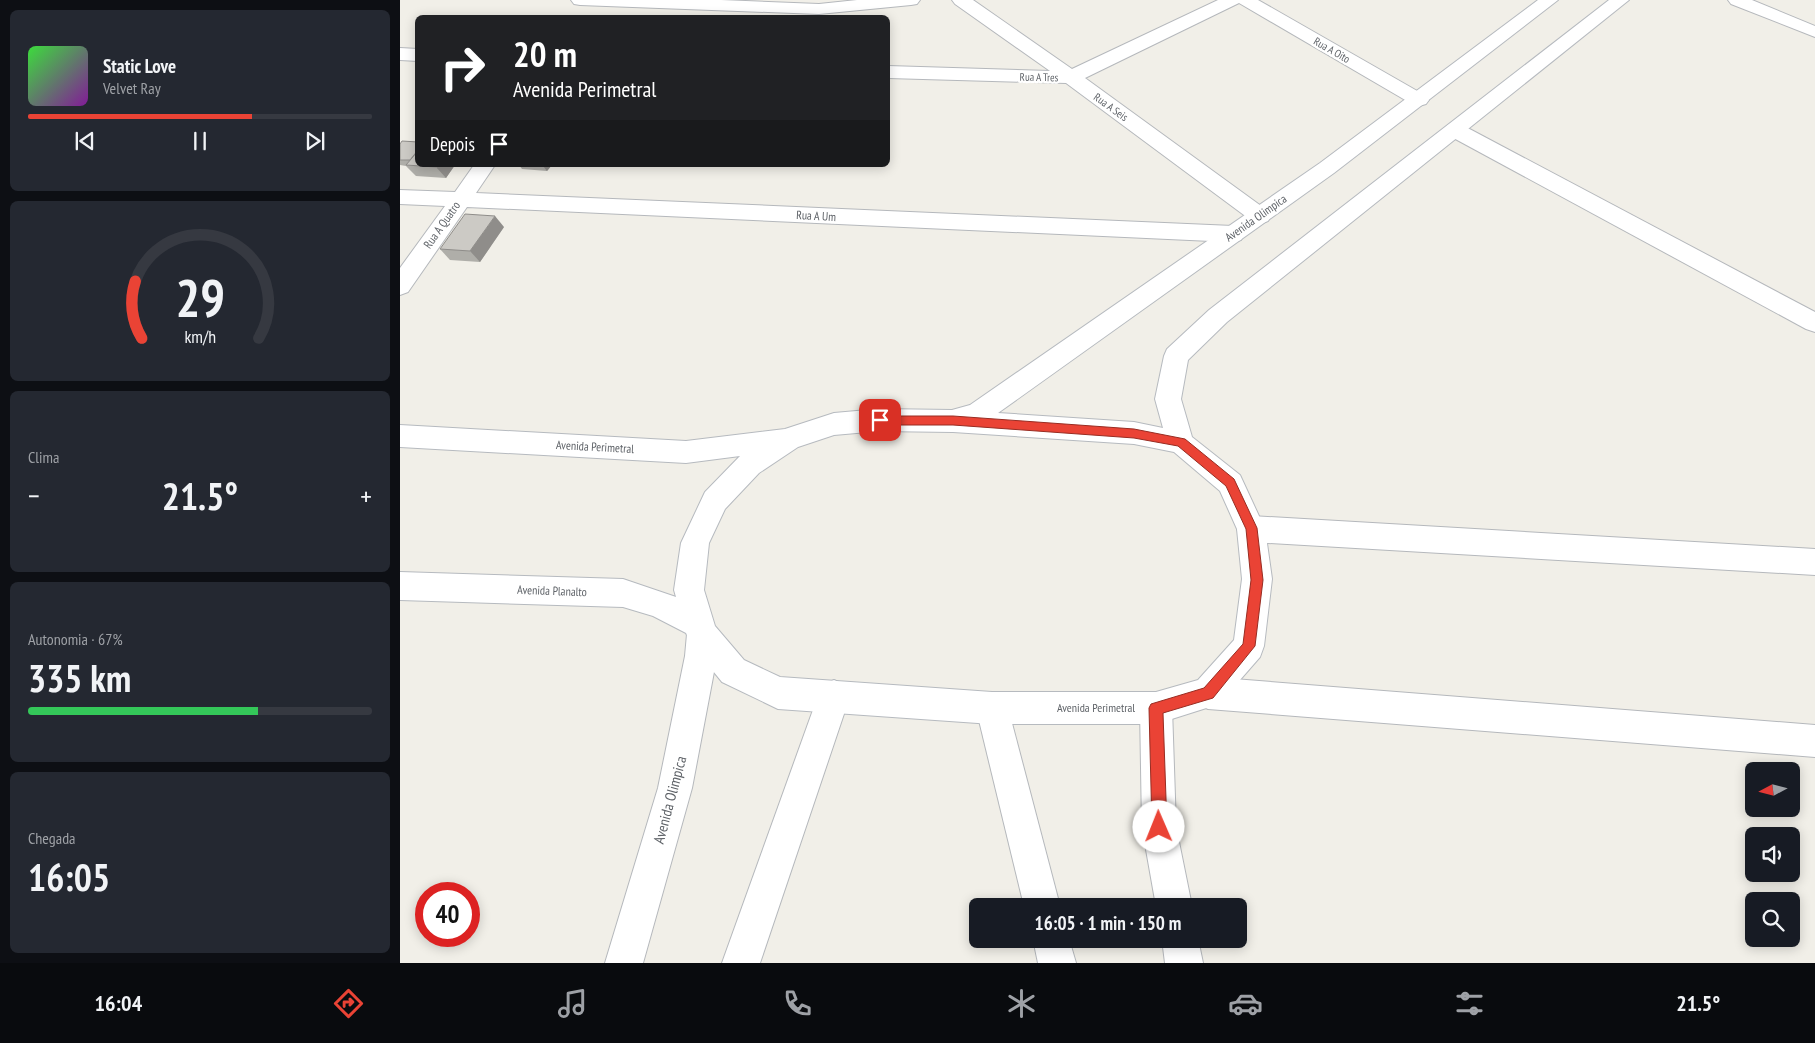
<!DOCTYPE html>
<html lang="pt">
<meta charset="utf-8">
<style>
:root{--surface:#171b24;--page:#242831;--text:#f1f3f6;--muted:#9ea1a6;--line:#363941;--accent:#ea4335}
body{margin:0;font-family:"PT Sans Narrow",sans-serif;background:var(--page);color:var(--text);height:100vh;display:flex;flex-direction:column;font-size:19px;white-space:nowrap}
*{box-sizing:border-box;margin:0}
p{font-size:16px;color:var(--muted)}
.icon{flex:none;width:28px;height:28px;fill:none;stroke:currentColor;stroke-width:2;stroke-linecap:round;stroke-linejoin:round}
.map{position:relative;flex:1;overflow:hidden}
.side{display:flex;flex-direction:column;gap:10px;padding:10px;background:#0d0f14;width:400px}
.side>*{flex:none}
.top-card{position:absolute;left:15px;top:15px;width:475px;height:152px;border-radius:8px;box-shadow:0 2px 12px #0003;background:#202124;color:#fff;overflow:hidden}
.needle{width:32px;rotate:263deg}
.fabs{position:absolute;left:1345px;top:762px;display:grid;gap:10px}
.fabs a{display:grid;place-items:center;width:55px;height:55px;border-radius:8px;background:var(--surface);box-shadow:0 2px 12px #0003;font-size:25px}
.speed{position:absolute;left:15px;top:882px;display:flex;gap:10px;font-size:25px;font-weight:700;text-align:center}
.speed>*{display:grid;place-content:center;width:65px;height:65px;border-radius:50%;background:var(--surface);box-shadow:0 2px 12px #0003;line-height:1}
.speed .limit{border:8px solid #d22;background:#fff;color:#111}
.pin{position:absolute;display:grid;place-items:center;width:42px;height:42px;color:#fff;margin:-21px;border-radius:10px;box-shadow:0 2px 8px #0006}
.me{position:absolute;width:55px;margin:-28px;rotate:359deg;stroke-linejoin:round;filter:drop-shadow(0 0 4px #0008)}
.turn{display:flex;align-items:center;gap:18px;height:105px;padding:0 15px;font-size:22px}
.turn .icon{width:65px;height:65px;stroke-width:2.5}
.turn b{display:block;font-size:35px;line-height:42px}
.then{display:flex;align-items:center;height:48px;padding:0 15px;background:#0003;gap:10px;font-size:19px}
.big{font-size:38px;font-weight:600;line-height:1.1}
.side .tile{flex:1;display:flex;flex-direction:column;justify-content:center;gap:8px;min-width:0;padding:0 18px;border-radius:8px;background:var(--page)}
.side .dial{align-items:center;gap:0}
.dial svg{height:130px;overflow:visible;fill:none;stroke:var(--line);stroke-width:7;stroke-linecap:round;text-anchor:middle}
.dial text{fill:var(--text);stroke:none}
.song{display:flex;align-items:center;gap:15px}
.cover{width:60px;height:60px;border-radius:8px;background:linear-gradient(135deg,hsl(120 70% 55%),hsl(290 70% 35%))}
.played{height:5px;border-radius:2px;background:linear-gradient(90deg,var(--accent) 65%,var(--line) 65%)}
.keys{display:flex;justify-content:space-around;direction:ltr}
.heat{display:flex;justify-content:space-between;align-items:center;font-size:28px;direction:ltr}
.charge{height:8px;border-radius:4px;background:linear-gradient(90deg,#34c759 67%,var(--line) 0)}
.trip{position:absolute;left:569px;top:898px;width:278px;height:50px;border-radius:8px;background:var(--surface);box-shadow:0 2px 12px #0003;font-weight:600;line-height:50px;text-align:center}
.menu{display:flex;height:80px;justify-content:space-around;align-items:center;background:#090b0e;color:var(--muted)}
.menu .icon{width:35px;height:35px}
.menu .active{color:var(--accent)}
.menu b{font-size:22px;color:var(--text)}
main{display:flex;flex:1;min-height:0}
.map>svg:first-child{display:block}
</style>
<main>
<section class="side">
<div class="tile">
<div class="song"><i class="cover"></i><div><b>Static Love</b><p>Velvet Ray</p></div></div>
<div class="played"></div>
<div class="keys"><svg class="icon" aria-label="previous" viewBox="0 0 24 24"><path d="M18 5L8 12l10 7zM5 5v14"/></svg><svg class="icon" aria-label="pause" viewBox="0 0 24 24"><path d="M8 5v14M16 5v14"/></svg><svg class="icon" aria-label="next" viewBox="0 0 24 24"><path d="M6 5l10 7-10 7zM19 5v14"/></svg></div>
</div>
<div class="tile dial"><svg viewBox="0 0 100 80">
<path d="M14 69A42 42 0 1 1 86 69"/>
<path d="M14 69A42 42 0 0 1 10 34" stroke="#ea4335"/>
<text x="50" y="56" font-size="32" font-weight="700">29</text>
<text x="50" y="72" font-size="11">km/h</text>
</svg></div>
<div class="tile"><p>Clima</p>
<div class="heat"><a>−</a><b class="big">21.5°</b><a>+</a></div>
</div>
<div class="tile"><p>Autonomia · 67%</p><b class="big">335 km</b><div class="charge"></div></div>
<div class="tile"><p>Chegada</p><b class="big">16:05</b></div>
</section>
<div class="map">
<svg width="1415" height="963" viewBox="0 0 1415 963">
<rect width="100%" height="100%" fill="#f1efe8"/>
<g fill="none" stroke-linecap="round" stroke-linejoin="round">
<g stroke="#b5b8bc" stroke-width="2">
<g id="minor">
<polygon points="171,0 321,0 419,4 457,0 520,0 517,4 511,5 419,14 180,5 174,4"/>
<polygon points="552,0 573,0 672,69 818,0 858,0 1026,96 1029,100 1026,104 1019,106 1012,104 839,3 685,78 868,211 871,216 868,221 860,224 852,221 666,83 488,78 488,66 650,71 555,4"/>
<polygon points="1328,0 1352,0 1415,26 1415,37 1331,4"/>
<polygon points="0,48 18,49 18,61 0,60"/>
<polygon points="1055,124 1062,125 1415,312 1415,332 1406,329 1048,135 1045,130 1048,125"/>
<polygon points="74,165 95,165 76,193 833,226 841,228 844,234 841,240 833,242 67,207 8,292 0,295 0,268 45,206 0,204 0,190 55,192"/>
<polygon points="851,516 1415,549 1415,575 851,542 841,538 837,529 841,520"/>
<polygon points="808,677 1415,725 1415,757 808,709 797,704 792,693 797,682"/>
</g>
</g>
<g stroke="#b5b8bc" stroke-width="2">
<g id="tertiary">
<polygon points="302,619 313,624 317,634 317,656 292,788 243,963 205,963 258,788 285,656 287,634 291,624"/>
<polygon points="434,680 445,685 450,696 360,963 322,963 418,696 423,685"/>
<polygon points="592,692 603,697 608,708 660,906 624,906 576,708 581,697"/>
<polygon points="756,692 767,697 772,708 776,827 792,906 756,906 742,827 740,708 745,697"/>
<polygon points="633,939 669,939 676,963 638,963"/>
<polygon points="762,939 798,939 803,963 765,963"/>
</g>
</g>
<g stroke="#b6babf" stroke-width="2">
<path id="secondary" d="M1138 0H1158L934 173 598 413 734 422 763 428 755 399 764 356 767 349 809 310 1209 0H1229L827 322 788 360 781 399 792 437 840 475 865 529 872 579 864 646 860 657 819 704 756 724H592L378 709 322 682 291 644 286 633 253 616 223 607 0 600V572L223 579 276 597 274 590 281 543 305 492 340 456 286 463 0 447V425L286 441 385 429 434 413 479 409 552 410 570 405 920 163ZM479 431 553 432 734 444 774 452 820 491 837 529 842 579 834 640 798 680 756 692H592L380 677 344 660 315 626 304 590 309 543 325 509 359 473 398 447 434 435Z"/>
</g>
<use href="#minor" fill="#fff" fill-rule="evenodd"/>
<use href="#tertiary" fill="#fff" fill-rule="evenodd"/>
<use href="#secondary" fill="#fff" fill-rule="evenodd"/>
</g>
<g fill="#afaea9">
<polygon points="0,144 18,165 55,165 46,178 16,176 6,166 0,165"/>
<polygon points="119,165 152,165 147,171 122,169"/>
<polygon points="104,227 80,262 50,260 40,249"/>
</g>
<g fill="#8f8d8a">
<polygon points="37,165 55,165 46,178 36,167"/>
<polygon points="144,165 152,165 147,171 143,166"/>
<polygon points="95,216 104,227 80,262 70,251"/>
</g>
<g fill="#cccac5" stroke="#8f8d8a">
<polygon points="2,141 18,142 18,150 10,160 0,160 0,144"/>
<polygon points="18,151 18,165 37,165 36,167 6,165"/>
<polygon points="65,214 95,216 70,251 40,249"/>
</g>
<polygon fill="#ea4335" stroke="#982c22" points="480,416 553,416 734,429 785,439 834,479 857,528 863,580 855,646 813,698 763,713 767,827 764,832 759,834 754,832 752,827 749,708 751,704 804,688 843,644 851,580 846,529 826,486 778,446 734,438 553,425 480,425 474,420"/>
<g text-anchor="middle" stroke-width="4.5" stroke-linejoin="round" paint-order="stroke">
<g font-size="11" fill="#5f6368" stroke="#fff">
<text transform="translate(932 50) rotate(30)" y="4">Rua A Oito</text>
<text transform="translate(639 77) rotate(1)" y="4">Rua A Tres</text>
<text transform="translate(711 107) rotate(36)" y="4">Rua A Seis</text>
</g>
<g font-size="12" fill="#5f6368" stroke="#fff">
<text transform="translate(416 216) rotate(3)" y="4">Rua A Um</text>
<text transform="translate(856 218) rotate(-35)" y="4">Avenida Olimpica</text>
<text transform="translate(42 225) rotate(-55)" y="4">Rua A Quatro</text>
<text transform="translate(195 447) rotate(3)" y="4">Avenida Perimetral</text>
<text transform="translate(152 591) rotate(2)" y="4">Avenida Planalto</text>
<text x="696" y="712">Avenida Perimetral</text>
</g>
<g font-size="15" fill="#5f6368" stroke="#fff">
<text transform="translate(270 800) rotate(-75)" y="5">Avenida Olimpica</text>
</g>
</g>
</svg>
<div class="fabs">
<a><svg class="needle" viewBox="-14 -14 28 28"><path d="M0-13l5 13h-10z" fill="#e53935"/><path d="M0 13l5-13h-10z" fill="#9ea1a6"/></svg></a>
<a><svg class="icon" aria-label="sound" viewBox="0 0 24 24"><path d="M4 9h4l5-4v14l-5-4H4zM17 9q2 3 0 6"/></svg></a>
<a><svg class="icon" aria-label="search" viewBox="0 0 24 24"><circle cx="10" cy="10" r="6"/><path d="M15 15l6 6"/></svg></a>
</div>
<div class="speed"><div class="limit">40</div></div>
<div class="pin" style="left:480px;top:420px;background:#d93025"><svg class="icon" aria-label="arrive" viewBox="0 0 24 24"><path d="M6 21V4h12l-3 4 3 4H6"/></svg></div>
<svg class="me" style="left:759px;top:827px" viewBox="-20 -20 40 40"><circle r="19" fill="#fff"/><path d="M0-13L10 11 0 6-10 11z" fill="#ea4335"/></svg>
<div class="trip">16:05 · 1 min · 150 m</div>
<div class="top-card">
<div class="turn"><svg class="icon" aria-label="right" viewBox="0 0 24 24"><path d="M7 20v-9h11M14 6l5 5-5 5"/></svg><div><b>20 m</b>Avenida Perimetral</div></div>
<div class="then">Depois<svg class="icon" aria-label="arrive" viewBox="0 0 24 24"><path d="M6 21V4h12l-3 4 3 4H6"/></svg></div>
</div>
</div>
</main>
<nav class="menu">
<b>16:04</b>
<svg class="icon active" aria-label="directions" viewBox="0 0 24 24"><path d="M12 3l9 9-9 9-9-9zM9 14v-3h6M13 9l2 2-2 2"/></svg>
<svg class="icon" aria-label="music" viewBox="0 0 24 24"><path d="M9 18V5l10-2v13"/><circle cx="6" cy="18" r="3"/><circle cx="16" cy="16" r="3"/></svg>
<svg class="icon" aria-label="phone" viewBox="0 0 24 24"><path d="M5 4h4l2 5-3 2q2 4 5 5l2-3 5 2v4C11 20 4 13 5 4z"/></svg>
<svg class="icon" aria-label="climate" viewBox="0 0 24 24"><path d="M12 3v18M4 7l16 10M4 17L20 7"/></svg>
<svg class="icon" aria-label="car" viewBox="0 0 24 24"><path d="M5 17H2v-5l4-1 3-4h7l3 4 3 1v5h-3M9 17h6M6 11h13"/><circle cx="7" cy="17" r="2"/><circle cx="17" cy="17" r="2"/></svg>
<svg class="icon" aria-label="filters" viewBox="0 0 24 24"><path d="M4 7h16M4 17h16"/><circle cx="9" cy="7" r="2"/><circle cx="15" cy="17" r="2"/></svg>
<b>21.5°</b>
</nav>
